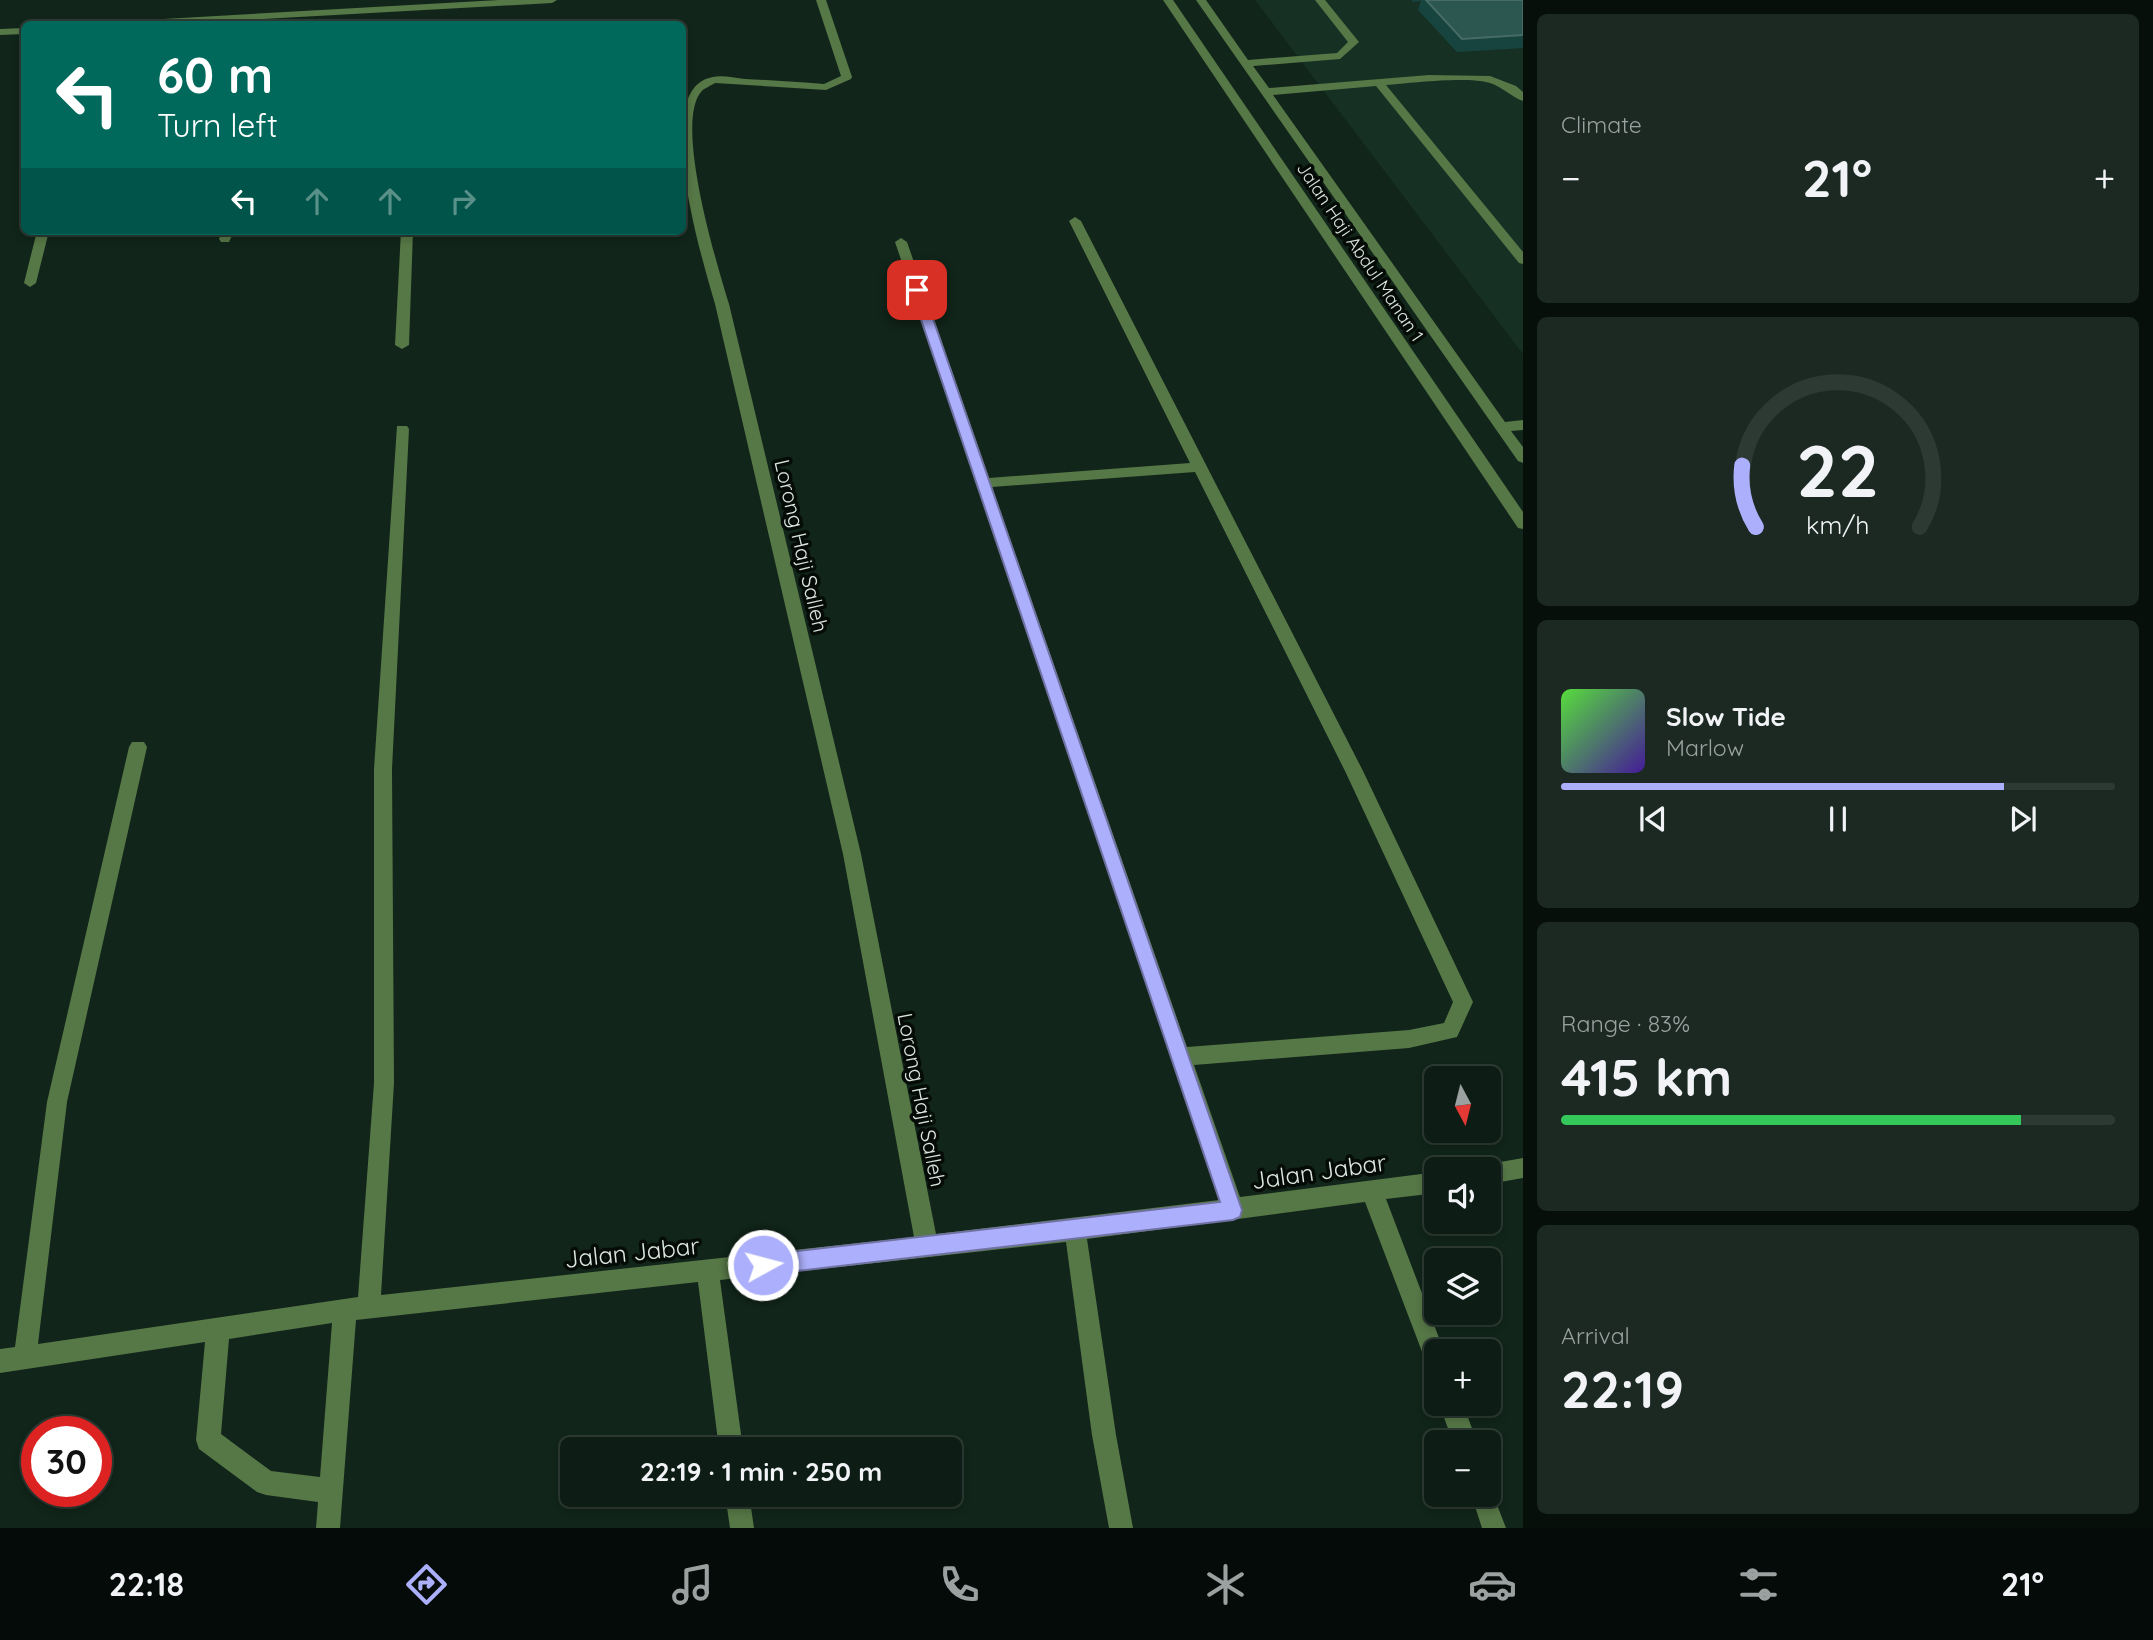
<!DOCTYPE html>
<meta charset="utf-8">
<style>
:root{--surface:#0d1c14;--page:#1b2922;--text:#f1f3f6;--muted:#9aa1a0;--line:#2d3a34;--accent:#acaffb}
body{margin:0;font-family:Quicksand,sans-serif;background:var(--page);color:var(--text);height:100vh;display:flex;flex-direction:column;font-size:26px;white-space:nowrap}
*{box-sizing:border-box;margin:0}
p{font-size:23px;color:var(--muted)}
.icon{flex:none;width:38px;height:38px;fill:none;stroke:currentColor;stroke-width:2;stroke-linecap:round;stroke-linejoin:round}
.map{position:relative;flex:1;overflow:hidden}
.side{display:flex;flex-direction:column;gap:14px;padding:14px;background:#070f0b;width:630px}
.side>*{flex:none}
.hud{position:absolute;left:21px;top:21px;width:665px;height:214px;border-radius:10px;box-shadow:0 4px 10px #0003,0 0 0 2px var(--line);background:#00695c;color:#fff;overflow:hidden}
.needle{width:46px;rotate:173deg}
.buttons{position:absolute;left:1424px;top:1066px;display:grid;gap:14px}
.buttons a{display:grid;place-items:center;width:77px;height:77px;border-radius:10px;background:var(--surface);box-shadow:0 4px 10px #0003,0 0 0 2px var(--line);font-size:35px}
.speed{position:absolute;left:21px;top:1416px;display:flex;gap:14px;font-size:35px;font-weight:700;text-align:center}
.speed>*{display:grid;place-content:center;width:91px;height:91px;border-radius:50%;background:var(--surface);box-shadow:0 4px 10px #0003,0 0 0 2px var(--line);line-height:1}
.speed .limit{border:10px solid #d22;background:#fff;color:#111}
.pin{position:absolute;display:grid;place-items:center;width:60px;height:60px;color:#fff;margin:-30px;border-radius:14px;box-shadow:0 4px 10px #0006}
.me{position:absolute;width:77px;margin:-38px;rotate:83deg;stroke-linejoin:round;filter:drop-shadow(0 0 5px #0008)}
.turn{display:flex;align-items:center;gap:24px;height:147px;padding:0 21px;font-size:32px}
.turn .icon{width:91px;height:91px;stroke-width:2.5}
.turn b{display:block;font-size:49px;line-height:60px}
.lanes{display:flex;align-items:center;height:66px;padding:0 21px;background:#0003;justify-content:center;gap:35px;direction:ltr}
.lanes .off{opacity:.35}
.big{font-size:52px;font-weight:700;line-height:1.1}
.side .card{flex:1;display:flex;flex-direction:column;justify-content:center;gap:10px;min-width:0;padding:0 24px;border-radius:10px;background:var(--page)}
.side .dial{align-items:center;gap:0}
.dial svg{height:182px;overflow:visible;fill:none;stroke:var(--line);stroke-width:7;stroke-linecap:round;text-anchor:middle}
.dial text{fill:var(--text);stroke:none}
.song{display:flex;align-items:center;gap:21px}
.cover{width:84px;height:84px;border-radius:10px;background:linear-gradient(135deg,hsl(110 70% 55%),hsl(260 70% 35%))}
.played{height:7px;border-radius:4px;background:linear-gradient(90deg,var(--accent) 80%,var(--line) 80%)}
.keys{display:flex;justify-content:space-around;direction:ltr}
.heat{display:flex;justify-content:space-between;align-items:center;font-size:38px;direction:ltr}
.charge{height:10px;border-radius:5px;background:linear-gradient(90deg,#34c759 83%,var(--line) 0)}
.trip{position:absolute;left:560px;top:1437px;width:402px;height:70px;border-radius:10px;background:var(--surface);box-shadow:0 4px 10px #0003,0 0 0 2px var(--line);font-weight:700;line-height:70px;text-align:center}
.menu{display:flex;height:112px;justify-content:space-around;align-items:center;background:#050b08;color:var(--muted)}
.menu .icon{width:49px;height:49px}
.menu .on{color:var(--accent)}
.menu b{font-size:32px;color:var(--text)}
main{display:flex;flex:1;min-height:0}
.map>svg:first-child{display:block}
</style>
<main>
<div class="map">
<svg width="1523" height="1528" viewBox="0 0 1523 1528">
<rect width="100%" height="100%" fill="#11251a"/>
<polygon fill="#163123" points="1255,0 1523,0 1523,354"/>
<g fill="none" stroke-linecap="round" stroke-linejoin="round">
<g fill="#567746" fill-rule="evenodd">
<polygon points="499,0 557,0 552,3 173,24 123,24 128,21"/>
<path d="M816 0H826L852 77 851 79 826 90 715 83C711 86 704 88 701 92 674 124 717 265 729 304L861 854 936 1234 1219 1200 895 242 901 238 907 242 989 478 1190 463 1069 221 1075 217 1081 221 1363 771 1473 1002 1457 1037 1409 1048 1194 1065 1240 1197 1437 1172V1193L1386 1199 1444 1351H1437V1374L1429 1370 1365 1202 1087 1239 1116 1435 1133 1528H1109L1092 1435 1066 1242 720 1280 743 1449H719L698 1282 356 1320 340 1528H316L318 1502 266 1495 257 1492 199 1449 196 1440 205 1342 0 1373V1349L15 1347 47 1102 129 747 132 742H144L147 747 67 1102 38 1344 358 1297 374 1083V769L397 426H407L409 429 392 769 394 1083 381 1295 914 1237 843 854 715 304C704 265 648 87 713 77 722 75 735 78 745 79 771 80 798 82 824 84L841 76ZM1195 472 1345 771 1453 1002 1444 1023 1409 1030 1187 1047 992 487ZM332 1323 320 1477 271 1471 221 1434 229 1339Z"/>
<polygon points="1163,0 1173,0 1523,512 1523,529 1518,528"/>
<path d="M1196 0H1206L1248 60 1337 53 1348 42 1315 0H1325L1359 42 1340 59 1253 66 1269 88 1429 75 1490 76 1516 86 1523 92V101C1511 97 1503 87 1490 83 1466 76 1412 83 1386 85L1523 252V264L1519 263 1376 86 1273 95 1505 422 1523 420V430L1511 431 1523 447V463L1518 461Z"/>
<polygon points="24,28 24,34 0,35 0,29"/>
<polygon points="37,231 49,231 36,283 30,287 24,283"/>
<polygon points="222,231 234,231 229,242 221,242 219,239"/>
<polygon points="401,231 413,231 409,345 402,349 395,345"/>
<polygon points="1523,1158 1523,1178 1489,1184 1489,1169 1480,1169 1489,1164"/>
<polygon points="1439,1404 1463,1404 1477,1442 1453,1442"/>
<polygon points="1489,1484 1506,1528 1482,1528 1471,1494 1489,1494"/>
<polygon points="725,1494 749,1494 754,1528 730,1528"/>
</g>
</g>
<polygon fill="#17443f" points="1412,0 1523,0 1523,48 1457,52 1418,10 1421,1 1413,2"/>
<polygon fill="#2c5650" stroke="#476c67" stroke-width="2" points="1426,0 1523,0 1523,35 1462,39"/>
<polygon fill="#acaffb" stroke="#7072a3" stroke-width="2" points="917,287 923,290 1242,1210 1240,1217 1233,1220 763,1275 755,1272 752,1265 755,1258 763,1255 1220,1202 911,290"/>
<g text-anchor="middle" stroke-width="7" stroke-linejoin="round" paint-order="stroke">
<g font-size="18" fill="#dbe7e0" stroke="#050c07">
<text transform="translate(1360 252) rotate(56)" y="6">Jalan Haji Abdul Manan 1</text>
</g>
<g font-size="21" fill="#dbe7e0" stroke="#050c07">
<text transform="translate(801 546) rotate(77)" y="7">Lorong Haji Salleh</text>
<text transform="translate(921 1100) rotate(79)" y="7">Lorong Haji Salleh</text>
</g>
<g font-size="24" fill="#dbe7e0" stroke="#050c07">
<text transform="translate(1319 1172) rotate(-8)" y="8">Jalan Jabar</text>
<text transform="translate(632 1253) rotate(-6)" y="8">Jalan Jabar</text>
</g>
</g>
</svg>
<div class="buttons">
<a><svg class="needle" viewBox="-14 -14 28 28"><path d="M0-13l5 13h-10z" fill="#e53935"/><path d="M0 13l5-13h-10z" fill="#9aa1a0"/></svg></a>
<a><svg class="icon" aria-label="sound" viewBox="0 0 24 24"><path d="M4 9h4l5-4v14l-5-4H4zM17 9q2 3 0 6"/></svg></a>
<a><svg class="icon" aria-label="layers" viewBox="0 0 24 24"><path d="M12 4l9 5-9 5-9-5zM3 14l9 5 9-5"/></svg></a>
<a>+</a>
<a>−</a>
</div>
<div class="speed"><div class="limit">30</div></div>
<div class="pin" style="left:917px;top:290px;background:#d93025"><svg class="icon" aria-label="arrive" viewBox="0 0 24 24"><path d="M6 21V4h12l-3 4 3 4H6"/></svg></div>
<svg class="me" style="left:763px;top:1265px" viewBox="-20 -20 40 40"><circle r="17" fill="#acaffb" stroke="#fff" stroke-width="3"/><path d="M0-11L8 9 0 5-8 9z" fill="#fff"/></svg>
<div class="trip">22:19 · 1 min · 250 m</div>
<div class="hud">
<div class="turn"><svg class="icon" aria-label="left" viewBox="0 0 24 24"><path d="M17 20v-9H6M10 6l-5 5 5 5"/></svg><div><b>60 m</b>Turn left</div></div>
<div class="lanes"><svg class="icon" aria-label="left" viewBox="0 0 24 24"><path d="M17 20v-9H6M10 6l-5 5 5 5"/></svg><svg class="icon off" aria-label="ahead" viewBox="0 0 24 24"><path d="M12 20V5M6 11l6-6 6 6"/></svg><svg class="icon off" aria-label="ahead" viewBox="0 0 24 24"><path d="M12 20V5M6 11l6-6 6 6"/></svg><svg class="icon off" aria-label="right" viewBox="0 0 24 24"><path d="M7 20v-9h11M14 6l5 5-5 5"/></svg></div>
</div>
</div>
<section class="side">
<div class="card"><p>Climate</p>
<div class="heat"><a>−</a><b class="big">21°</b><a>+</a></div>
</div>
<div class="card dial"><svg viewBox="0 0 100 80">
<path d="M14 69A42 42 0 1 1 86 69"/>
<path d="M14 69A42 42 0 0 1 8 42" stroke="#acaffb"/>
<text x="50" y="56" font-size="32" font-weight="700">22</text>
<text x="50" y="72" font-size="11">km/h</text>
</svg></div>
<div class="card">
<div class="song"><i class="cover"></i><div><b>Slow Tide</b><p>Marlow</p></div></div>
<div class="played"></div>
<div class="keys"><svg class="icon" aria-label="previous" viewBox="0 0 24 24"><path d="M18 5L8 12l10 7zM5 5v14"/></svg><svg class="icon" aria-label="pause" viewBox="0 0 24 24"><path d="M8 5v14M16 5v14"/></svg><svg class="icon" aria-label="next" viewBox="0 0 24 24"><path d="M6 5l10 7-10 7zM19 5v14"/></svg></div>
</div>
<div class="card"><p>Range · 83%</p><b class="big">415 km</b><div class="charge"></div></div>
<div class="card"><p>Arrival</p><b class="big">22:19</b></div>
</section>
</main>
<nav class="menu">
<b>22:18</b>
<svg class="icon on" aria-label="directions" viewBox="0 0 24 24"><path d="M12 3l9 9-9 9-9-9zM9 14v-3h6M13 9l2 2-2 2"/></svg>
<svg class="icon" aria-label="music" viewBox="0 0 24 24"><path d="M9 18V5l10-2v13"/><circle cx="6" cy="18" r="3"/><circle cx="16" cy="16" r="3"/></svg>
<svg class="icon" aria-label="phone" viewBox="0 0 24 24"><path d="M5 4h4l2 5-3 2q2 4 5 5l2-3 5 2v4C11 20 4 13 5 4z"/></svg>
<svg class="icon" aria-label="climate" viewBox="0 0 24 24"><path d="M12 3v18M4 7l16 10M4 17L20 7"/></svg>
<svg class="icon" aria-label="car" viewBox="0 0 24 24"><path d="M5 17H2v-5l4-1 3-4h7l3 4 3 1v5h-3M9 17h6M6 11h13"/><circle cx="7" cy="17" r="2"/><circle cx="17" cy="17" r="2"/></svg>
<svg class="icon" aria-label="filters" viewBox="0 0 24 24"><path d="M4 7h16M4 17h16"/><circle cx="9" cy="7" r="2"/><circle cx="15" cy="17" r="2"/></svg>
<b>21°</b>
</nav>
